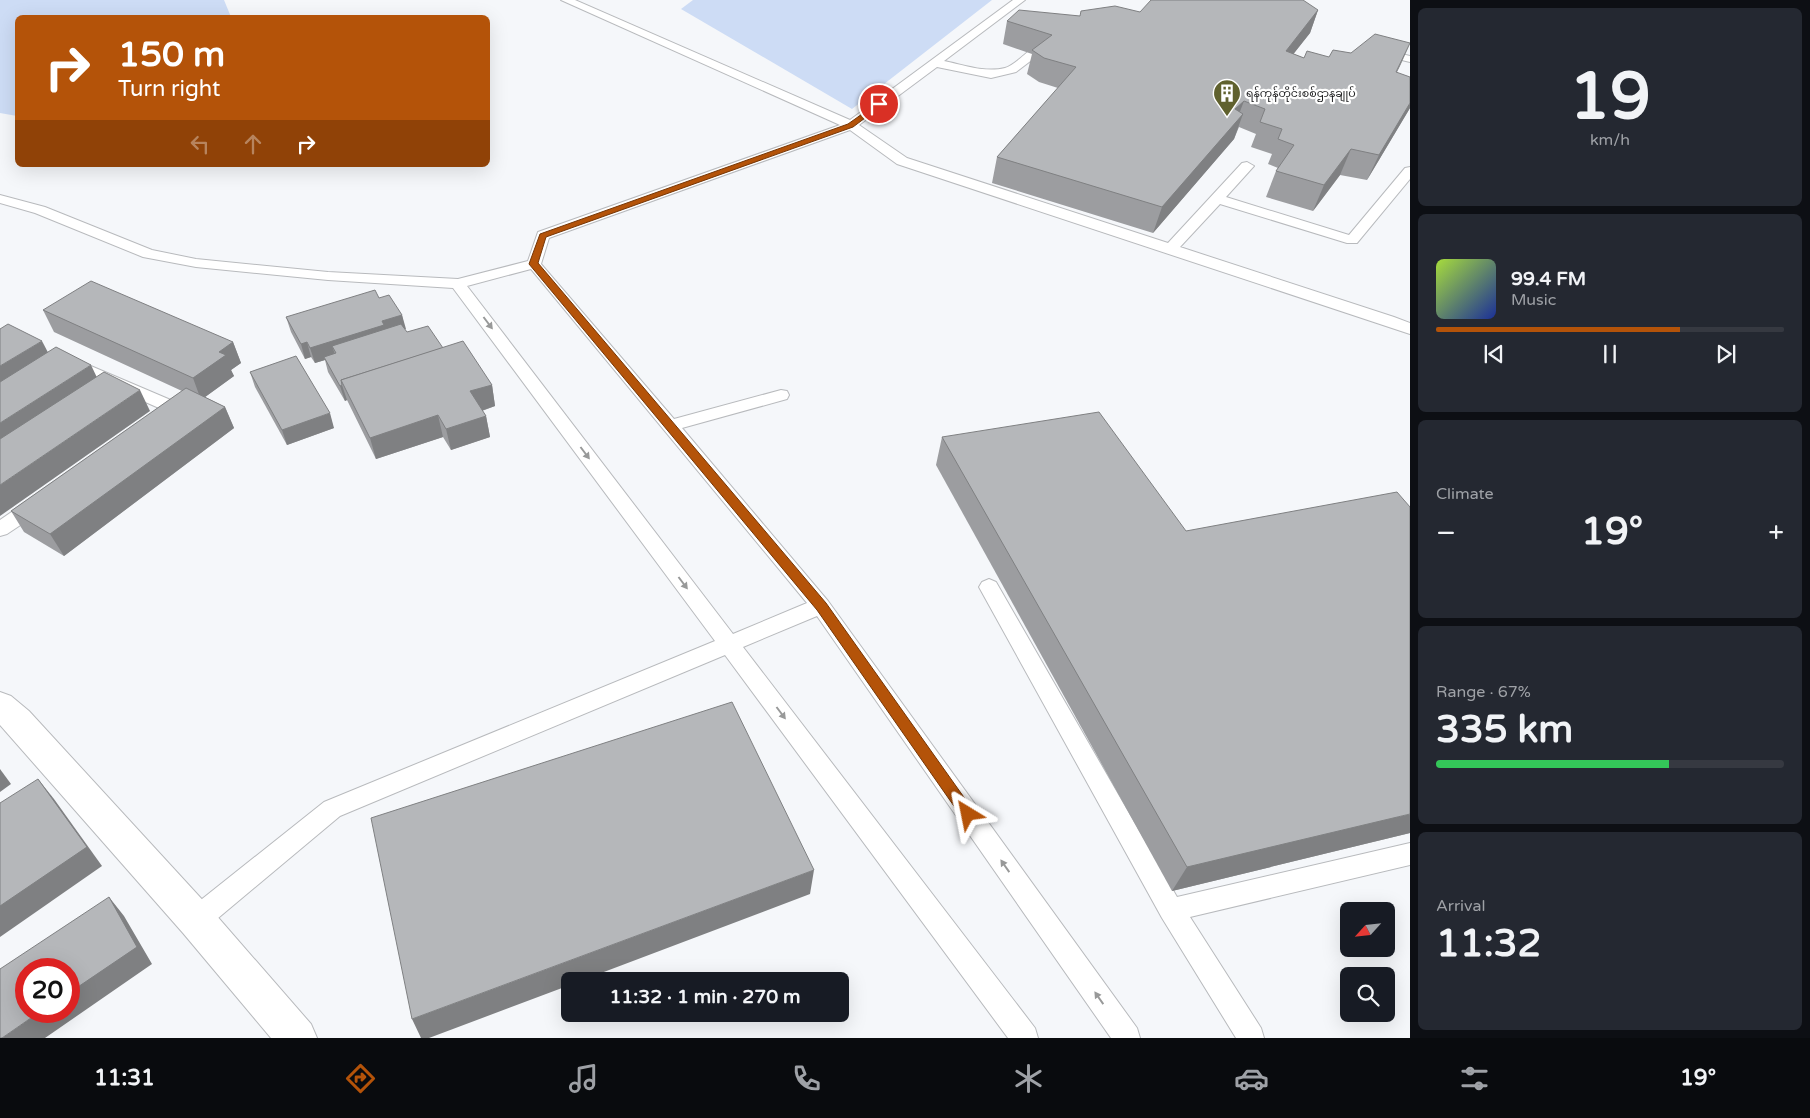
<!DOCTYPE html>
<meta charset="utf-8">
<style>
:root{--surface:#171b24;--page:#242831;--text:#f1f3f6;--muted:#9ea1a6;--line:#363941;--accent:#b45309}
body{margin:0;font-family:"Varela Round","Noto Sans Myanmar",sans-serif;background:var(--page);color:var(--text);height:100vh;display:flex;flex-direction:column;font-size:19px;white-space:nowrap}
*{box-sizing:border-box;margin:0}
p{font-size:16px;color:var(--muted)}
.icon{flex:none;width:28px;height:28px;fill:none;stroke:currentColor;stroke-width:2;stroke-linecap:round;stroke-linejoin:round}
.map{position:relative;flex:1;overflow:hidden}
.side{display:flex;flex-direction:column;gap:8px;padding:8px;background:#0d0f14;width:400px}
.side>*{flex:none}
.guide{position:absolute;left:15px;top:15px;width:475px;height:152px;border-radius:8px;box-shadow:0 5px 20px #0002;background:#b45309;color:#fff;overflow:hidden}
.needle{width:32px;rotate:243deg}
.tools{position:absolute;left:1340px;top:902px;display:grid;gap:10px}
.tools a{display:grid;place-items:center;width:55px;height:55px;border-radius:8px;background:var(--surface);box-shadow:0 5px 20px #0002;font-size:25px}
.speed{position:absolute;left:15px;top:958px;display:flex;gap:10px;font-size:25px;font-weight:700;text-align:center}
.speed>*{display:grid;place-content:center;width:65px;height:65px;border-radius:50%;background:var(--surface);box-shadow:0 5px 20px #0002;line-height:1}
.speed .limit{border:8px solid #d22;background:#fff;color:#111}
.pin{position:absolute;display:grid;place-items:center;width:42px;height:42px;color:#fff;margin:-21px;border:2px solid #fff;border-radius:50%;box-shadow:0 1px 5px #0007}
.me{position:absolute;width:55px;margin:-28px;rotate:325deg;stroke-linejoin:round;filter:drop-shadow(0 0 4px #0008)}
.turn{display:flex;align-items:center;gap:18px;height:105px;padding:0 20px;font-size:22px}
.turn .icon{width:65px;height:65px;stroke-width:2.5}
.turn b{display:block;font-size:35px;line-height:42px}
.lanes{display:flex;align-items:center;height:48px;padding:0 20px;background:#0003;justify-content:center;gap:25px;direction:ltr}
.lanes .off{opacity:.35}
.big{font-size:38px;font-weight:700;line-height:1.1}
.side .card{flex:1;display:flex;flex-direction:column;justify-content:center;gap:8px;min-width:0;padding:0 18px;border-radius:8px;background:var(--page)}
.side .dial{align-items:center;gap:0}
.dial b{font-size:65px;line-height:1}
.song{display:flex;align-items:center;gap:15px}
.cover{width:60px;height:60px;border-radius:8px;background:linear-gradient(135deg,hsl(80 70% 55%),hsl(230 70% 35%))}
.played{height:5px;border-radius:2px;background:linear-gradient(90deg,var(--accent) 70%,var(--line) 70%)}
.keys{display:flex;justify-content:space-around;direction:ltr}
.heat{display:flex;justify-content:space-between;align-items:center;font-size:28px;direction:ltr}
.charge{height:8px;border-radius:4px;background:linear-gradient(90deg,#34c759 67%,var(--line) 0)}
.trip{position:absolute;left:561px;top:972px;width:288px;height:50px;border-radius:8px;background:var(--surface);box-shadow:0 5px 20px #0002;font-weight:700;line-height:50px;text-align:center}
.tabs{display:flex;height:80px;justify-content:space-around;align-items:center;background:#090b0e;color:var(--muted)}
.tabs .icon{width:35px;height:35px}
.tabs .on{color:var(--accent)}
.tabs b{font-size:22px;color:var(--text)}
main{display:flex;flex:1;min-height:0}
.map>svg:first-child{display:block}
</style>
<main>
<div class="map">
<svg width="1410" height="1038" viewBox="0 0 1410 1038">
<rect width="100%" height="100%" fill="#f5f7fa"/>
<g fill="#cddcf5">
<polygon points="0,0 224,0 231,17 18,18 17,116 0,113"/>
<polygon points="693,0 992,0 852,109 681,9"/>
</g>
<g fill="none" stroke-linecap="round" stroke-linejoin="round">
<g stroke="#b8babd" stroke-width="2">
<g id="service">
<path d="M561 0H575L850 120 1013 0H1025L944 61C964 65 985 73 1005 68 1020 64 1039 35 1054 39L1056 41 1054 43 1016 72 1012 73 991 78 937 67 859 125 907 158 1168 243 1242 163 1247 162 1254 166 1226 197 1349 235 1405 168 1410 167V179L1357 243H1347L1220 204 1180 247 1394 317 1410 323V334L897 164 850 130 549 238 541 264 674 419 781 390 787 391 789 395 787 399 682 428 828 601 1137 1028 1140 1038H1111L817 616 743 647 1035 1028 1038 1038H1008L725 655 340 816 205 929 196 932 187 929 183 920 187 911 324 802 715 641 453 288 328 280 196 267 143 257 35 213 0 203V195L45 207 152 250 196 259 328 272 458 279 528 261 538 232 840 125ZM531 269 807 603 733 634 467 286Z"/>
<polygon points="1381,49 1410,56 1410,62 1377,54 1375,52 1377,50"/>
<path d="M72 358 173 401 178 415C172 423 163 428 154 425L151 421 160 413 159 408 66 367 64 363 66 359Z"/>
<polygon points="36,498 43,500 45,505 43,510 7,534 0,536 0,520 29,500"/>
<polygon points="989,579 996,582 1177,897 1410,843 1410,865 1190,917 1261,1028 1264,1038 1236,1038 1162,918 979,587 982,582"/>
</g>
</g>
<g stroke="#b8babd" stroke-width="2">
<polygon id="minor" points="0,692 11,696 29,711 209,907 311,1024 317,1038 271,1038 183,933 0,725"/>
</g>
<use href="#service" fill="#fff" fill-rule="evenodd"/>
<use href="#minor" fill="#fff" fill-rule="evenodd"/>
</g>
<g fill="#9c9da0">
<polygon points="1318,10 1310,33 1293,54 1304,58 1397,73 1410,108 1367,180 1340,175 1313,211 1266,197 1276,171 1278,168 1268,164 1272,154 1251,147 1256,134 1239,127 1234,139 1153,233 992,183 997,157 1058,88 1039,82 1027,74 1032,54 1003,44 1007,21 1140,12"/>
<polygon points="379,298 402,315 405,330 407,332 443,348 492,385 495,406 482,411 486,416 490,437 451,450 443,437 376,459 347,400 345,401 328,372 325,360 315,363 311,357 305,359 291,332 286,317"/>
<polygon points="43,310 233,342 241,363 231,370 234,376 205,397 225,407 234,428 64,556 24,532 11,511 182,391 54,332"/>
<polygon points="250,372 334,428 287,445 255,387"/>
<polygon points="942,437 1186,531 1410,833 1172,891 936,465"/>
</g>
<g fill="#7f8082">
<polygon points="1318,10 1310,33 1277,75 1286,51"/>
<polygon points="1410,44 1400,66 1385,96 1396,72"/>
<polygon points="1244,101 1236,122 1243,114 1234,139 1153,233 1162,207 1235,109"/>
<polygon points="1410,103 1410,108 1367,180 1379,155"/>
<polygon points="1351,149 1340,175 1313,211 1324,185"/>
<polygon points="402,315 406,329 336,353 332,346 336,357 324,357 325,360 315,363 310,348 382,321"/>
<polygon points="42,341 53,362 0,395 0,366"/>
<polygon points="233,342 241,363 231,370 234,376 201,400 193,378 219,352"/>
<polygon points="307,342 311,357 305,359 301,344"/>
<polygon points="91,365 101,386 0,453 0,423"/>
<polygon points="342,385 347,400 345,401 340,386"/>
<polygon points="492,385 495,406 475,413 470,391"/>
<polygon points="140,390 150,411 0,516 0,485"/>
<polygon points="225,407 234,428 64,556 50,534"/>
<polygon points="330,413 334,428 287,445 282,430"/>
<polygon points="438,415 443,437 376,459 370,438"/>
<polygon points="486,416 490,437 451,450 446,429"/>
<polygon points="0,769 11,784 0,792"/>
<polygon points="38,779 54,799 102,866 0,937 0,906"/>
<polygon points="1410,814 1410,833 1172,891 1187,867"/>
<polygon points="814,870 810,894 580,981 570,981 570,985 429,1038 421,1038 412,1019"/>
<polygon points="109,897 124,916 152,964 45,1038 2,1038 41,1011 69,1011 69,993"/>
</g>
<g fill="#b5b7ba" stroke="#7f8082">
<polygon points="1151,0 1303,0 1318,10 1286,51 1304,58 1307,51 1329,57 1333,50 1351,53 1375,34 1410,43 1396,72 1410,77 1410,103 1379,155 1351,149 1324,185 1276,171 1294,145 1278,139 1282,129 1260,122 1265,109 1244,101 1235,109 1243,114 1162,207 997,157 1076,67 1044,58 1032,50 1052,35 1007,21 1019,10 1080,16 1081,11 1115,6 1140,12"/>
<polygon points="91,281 233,342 219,352 226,355 193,378 43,310"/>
<polygon points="375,290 379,298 389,295 402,315 382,321 384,325 310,348 307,342 301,344 286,317"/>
<polygon points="8,324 42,341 0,366 0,329"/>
<polygon points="401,324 407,332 428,326 443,348 341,380 342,385 340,386 324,357 336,353 332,346"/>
<polygon points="463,341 492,385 470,391 486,416 446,429 438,415 370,438 341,380"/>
<polygon points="56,347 91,365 0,423 0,382"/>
<polygon points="296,356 330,413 282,430 250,372"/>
<polygon points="104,372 140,390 0,485 0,439"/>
<polygon points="186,388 225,407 50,534 11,511"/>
<polygon points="1099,412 1186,531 1397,492 1410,507 1410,814 1187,867 942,437"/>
<polygon points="732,702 814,870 412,1019 371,818"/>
<polygon points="38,779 87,847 0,906 0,803"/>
<polygon points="109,897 137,947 69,993 69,969 26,969 26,1011 41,1011 2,1038 0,1038 0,969"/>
</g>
<defs><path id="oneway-solid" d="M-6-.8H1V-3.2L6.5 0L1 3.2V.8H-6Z" transform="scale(1.25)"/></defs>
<g fill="#989999">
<use href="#oneway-solid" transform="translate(488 323) rotate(53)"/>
<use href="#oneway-solid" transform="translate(585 453) rotate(53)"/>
<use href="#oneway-solid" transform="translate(683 583) rotate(53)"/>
<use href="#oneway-solid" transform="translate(781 713) rotate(53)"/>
<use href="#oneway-solid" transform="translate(1005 866) rotate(-125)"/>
<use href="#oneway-solid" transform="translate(1099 998) rotate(-125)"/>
</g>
<polygon fill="#b45309" stroke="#753606" points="879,102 881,103 881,106 853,127 546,237 538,263 826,603 973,810 975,814 973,819 968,821 963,819 817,610 529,264 540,234 848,124"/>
<defs>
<g id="building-pin" transform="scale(1.4375)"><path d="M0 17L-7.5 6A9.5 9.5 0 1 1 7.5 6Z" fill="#60612e" stroke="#fff"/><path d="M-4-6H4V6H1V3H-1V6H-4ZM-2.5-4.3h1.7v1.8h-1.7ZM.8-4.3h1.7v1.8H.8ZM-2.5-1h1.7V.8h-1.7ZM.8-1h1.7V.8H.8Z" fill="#fff"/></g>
</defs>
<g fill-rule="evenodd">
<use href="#building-pin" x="1227" y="93"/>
</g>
<g text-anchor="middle" stroke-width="4.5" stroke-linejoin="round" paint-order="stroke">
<g font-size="11" fill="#1b1c1d" stroke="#fff" text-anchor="start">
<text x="1246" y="97">ရန်ကုန်တိုင်းစစ်ဌာနချုပ်</text>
</g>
</g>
</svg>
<div class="tools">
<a><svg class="needle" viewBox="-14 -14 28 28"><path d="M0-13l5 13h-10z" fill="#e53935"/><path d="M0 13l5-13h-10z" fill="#9ea1a6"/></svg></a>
<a><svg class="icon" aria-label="search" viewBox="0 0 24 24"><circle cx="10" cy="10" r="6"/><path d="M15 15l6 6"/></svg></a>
</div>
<div class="speed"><div class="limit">20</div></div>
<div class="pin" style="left:879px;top:104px;background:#d93025"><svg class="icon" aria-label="arrive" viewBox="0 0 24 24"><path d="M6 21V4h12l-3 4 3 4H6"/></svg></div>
<svg class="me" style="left:968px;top:814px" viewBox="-20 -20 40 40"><path d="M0-17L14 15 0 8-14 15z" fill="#b45309" stroke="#fff" stroke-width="4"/></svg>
<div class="trip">11:32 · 1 min · 270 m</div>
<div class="guide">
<div class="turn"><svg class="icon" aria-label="right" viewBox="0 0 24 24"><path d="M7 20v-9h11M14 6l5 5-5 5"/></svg><div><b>150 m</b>Turn right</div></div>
<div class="lanes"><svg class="icon off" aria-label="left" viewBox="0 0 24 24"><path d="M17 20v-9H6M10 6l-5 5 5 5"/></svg><svg class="icon off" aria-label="ahead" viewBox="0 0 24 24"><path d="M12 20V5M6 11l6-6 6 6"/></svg><svg class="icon" aria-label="right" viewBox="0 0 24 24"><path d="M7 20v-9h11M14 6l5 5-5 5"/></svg></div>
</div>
</div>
<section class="side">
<div class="card dial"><b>19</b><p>km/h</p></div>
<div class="card">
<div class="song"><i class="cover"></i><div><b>99.4 FM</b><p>Music</p></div></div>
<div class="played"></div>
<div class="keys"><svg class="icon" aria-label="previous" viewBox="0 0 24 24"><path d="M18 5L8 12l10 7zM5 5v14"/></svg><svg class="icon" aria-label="pause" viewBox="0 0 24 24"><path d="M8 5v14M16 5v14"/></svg><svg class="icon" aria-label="next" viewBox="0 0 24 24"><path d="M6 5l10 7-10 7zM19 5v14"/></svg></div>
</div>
<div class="card"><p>Climate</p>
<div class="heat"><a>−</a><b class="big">19°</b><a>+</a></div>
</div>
<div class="card"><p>Range · 67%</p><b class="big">335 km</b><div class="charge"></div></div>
<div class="card"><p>Arrival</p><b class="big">11:32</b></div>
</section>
</main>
<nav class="tabs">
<b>11:31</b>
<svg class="icon on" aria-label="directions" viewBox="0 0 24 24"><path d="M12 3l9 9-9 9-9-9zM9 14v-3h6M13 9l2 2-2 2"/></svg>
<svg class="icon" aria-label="music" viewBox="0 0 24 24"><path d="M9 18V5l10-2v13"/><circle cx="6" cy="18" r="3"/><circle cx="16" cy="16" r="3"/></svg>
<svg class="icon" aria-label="phone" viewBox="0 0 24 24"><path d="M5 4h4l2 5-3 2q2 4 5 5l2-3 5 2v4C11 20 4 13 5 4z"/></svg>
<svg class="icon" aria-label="climate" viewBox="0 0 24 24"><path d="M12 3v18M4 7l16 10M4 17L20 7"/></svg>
<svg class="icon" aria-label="car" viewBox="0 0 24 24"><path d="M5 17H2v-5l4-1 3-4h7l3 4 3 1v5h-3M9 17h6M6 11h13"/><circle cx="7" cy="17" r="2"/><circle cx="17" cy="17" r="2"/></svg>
<svg class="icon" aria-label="filters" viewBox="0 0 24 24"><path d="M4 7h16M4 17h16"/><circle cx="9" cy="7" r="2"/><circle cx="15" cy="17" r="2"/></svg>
<b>19°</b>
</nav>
